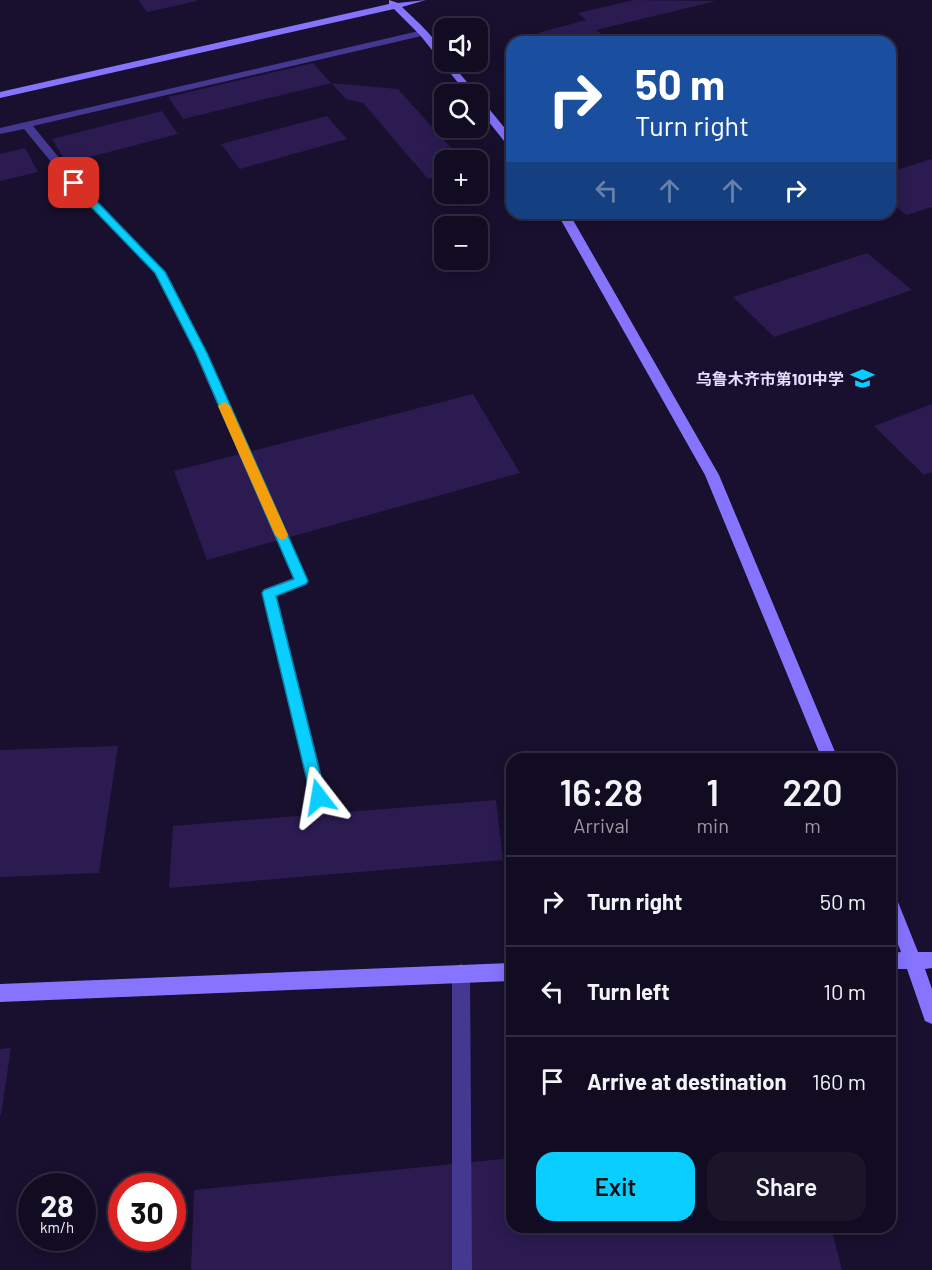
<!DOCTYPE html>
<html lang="en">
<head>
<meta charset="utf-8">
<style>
  :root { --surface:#120c22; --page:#1b152a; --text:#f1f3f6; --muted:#9c9ba5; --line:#312c40; --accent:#09ceff }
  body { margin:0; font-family:Barlow,"Noto Sans SC",sans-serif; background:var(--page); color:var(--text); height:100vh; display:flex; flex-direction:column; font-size:22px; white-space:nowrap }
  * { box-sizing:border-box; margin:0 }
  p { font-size:20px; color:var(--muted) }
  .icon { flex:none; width:33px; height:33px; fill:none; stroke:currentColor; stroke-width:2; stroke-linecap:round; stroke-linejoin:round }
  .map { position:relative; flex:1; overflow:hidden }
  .panel { position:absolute; left:506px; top:753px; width:390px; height:480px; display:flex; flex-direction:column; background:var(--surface); border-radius:18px; box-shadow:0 3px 15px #0003,0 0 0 2px var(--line) }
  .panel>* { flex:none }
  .top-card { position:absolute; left:506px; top:36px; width:390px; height:183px; border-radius:18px; box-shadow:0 3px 15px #0003,0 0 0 2px var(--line); background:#1a4fa0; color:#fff; overflow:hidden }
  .tools { position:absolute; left:434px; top:18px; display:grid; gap:12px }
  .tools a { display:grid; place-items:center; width:54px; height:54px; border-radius:12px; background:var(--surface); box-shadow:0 3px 15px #0003,0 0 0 2px var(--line); font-size:30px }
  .speed { position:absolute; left:18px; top:1173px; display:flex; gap:12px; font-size:30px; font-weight:700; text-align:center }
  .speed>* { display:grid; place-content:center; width:78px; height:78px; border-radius:50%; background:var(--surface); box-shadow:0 3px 15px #0003,0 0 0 2px var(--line); line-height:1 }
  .speed small { font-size:15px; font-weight:400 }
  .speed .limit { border:9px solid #d22; background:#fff; color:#111 }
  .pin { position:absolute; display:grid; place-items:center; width:51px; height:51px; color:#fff; margin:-26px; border-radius:12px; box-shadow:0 3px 9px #0006 }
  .me { position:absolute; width:66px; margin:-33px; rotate:346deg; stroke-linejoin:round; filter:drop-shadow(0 0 4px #0008) }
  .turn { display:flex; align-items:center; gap:21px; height:126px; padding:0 30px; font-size:27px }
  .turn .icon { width:78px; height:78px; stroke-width:2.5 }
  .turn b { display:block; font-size:42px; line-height:51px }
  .lanes { display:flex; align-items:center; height:57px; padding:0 30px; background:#0003; justify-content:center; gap:30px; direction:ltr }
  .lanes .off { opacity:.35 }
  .eta { display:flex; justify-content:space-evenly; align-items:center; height:102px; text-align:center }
  .eta b { font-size:36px; font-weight:600; line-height:42px }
  .primary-button { display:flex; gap:12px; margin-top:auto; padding:12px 30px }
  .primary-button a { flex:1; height:69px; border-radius:18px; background:var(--accent); color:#111; font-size:24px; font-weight:600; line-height:69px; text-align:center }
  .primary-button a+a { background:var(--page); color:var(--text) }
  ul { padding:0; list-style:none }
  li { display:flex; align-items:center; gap:18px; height:90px; padding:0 30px; border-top:2px solid var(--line) }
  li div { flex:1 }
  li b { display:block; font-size:22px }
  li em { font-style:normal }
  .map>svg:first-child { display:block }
</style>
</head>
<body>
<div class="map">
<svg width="932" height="1270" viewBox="0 0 932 1270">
  <rect width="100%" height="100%" fill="#18102e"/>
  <!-- building -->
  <path fill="#2b1b51" d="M 138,0 L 197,0 L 197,1 L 147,12 Z
    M 634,0 L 716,1 L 596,30 L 605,37 L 584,42 L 532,42 L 538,33 L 586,20 L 578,13 Z
    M 313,63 L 331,83 L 398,89 L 462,160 L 444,160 L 444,174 L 428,179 L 363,103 L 346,99 L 331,83 L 183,119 L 168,97 Z
    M 162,111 L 178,134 L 67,163 L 52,139 Z
    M 327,116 L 347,139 L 240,169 L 221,144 Z
    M 25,148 L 38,172 L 0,181 L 0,154 Z
    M 932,159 L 932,207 L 906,215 L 890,201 L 890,172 Z
    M 867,253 L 912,290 L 774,337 L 733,297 Z
    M 473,394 L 520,473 L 207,560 L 174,471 Z
    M 932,404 L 932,472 L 924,475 L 874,426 Z
    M 118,746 L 99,873 L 0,877 L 0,750 Z
    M 496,800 L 503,860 L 169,888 L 173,826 Z
    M 11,1048 L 1,1115 L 0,1115 L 0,1049 Z
    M 512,1158 L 512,1227 L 831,1227 L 842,1270 L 191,1270 L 194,1190 Z"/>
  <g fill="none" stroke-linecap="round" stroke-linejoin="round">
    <!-- street -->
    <path fill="#443891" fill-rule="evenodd" d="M 423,30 L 426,31 L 426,35 L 33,126 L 78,181 L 166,272 L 207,353 L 308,581 L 306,585 L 277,596 L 327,797 L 325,802 L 319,804 L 313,802 L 311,797 L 262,593 L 264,589 L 293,578 L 195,353 L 155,273 L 70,185 L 24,129 L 0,134 L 0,128 Z
      M 461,964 L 467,967 L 470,973 L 472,1270 L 452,1270 L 452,973 L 455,967 Z"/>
    <!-- secondary -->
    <path fill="#8674ff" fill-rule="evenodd" d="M 389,0 L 398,3 L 426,0 L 402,7 C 415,20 444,43 444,62 L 450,62 L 477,94 L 467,94 L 420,35 L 394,9 L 0,98 L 0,92 L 389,4 Z
      M 477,98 L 481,99 L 512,137 L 512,147 L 508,146 L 477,107 Z
      M 557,213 L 569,213 L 719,475 L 838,759 L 822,759 L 705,475 Z
      M 890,895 L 896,897 L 918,952 L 932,952 L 932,968 L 925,969 L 932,989 L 932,1024 L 925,1021 L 907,969 L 890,969 L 890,953 L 901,952 L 890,924 Z
      M 512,963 L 512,981 L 0,1002 L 0,984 Z"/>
  </g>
  <!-- route -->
  <path fill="#09ceff" stroke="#0686a6" stroke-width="1.5" d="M 74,180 L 77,181 L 165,272 L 207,353 L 308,581 L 306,584 L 276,596 L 326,797 L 324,801 L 319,803 L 314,801 L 311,797 L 262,593 L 264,590 L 294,579 L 196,353 L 155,273 L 70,185 L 69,183 Z"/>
  <!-- slow -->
  <path fill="#f59e0b" d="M 224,402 L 230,406 L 288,535 L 286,538 L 281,540 L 275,535 L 218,406 Z"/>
  <!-- icons -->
  <defs>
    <symbol id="school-bare" viewBox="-9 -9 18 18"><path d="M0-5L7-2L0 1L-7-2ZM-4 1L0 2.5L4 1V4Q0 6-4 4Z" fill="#09ceff" stroke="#18102e" stroke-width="2.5" paint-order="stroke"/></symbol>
  </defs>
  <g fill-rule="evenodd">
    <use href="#school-bare" x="846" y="362" width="33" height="33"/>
  </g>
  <g text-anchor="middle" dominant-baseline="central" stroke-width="5" stroke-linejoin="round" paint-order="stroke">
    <!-- poi labels -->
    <g font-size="16" font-weight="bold" fill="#e5ddff" stroke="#18102e" text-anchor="end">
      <text x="844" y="378">乌鲁木齐市第101中学</text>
    </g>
  </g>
</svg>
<div class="tools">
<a><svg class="icon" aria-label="sound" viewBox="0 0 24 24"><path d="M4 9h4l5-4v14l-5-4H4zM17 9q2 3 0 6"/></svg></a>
<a><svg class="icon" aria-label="search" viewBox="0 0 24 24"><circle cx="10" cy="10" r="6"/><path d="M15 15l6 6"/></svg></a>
<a>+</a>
<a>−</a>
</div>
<div class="speed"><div>28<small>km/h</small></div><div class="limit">30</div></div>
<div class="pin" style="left:74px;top:183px;background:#d93025"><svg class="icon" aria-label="arrive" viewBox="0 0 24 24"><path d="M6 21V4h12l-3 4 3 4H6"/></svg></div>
<svg class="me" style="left:319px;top:797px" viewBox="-20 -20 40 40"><path d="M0-17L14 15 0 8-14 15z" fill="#09ceff" stroke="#fff" stroke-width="4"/></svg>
<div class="top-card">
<div class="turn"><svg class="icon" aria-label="right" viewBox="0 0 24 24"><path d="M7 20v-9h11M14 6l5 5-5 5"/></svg><div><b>50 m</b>Turn right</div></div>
<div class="lanes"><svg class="icon off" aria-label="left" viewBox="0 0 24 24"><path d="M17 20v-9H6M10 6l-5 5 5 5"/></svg><svg class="icon off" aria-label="ahead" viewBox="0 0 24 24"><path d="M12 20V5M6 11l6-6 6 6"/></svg><svg class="icon off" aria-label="ahead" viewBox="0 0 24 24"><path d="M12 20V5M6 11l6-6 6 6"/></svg><svg class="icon" aria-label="right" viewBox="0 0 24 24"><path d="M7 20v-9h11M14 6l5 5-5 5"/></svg></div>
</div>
<section class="panel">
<div class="eta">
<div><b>16:28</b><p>Arrival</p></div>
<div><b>1</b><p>min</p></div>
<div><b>220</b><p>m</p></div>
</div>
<ul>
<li><svg class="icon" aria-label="right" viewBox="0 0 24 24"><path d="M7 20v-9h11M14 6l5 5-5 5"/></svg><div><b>Turn right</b></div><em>50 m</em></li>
<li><svg class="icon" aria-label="left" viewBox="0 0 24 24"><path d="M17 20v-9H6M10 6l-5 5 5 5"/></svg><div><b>Turn left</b></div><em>10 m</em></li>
<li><svg class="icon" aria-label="arrive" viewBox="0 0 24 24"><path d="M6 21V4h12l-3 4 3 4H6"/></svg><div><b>Arrive at destination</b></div><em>160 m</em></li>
</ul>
<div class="primary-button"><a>Exit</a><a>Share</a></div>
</section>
</div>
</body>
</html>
